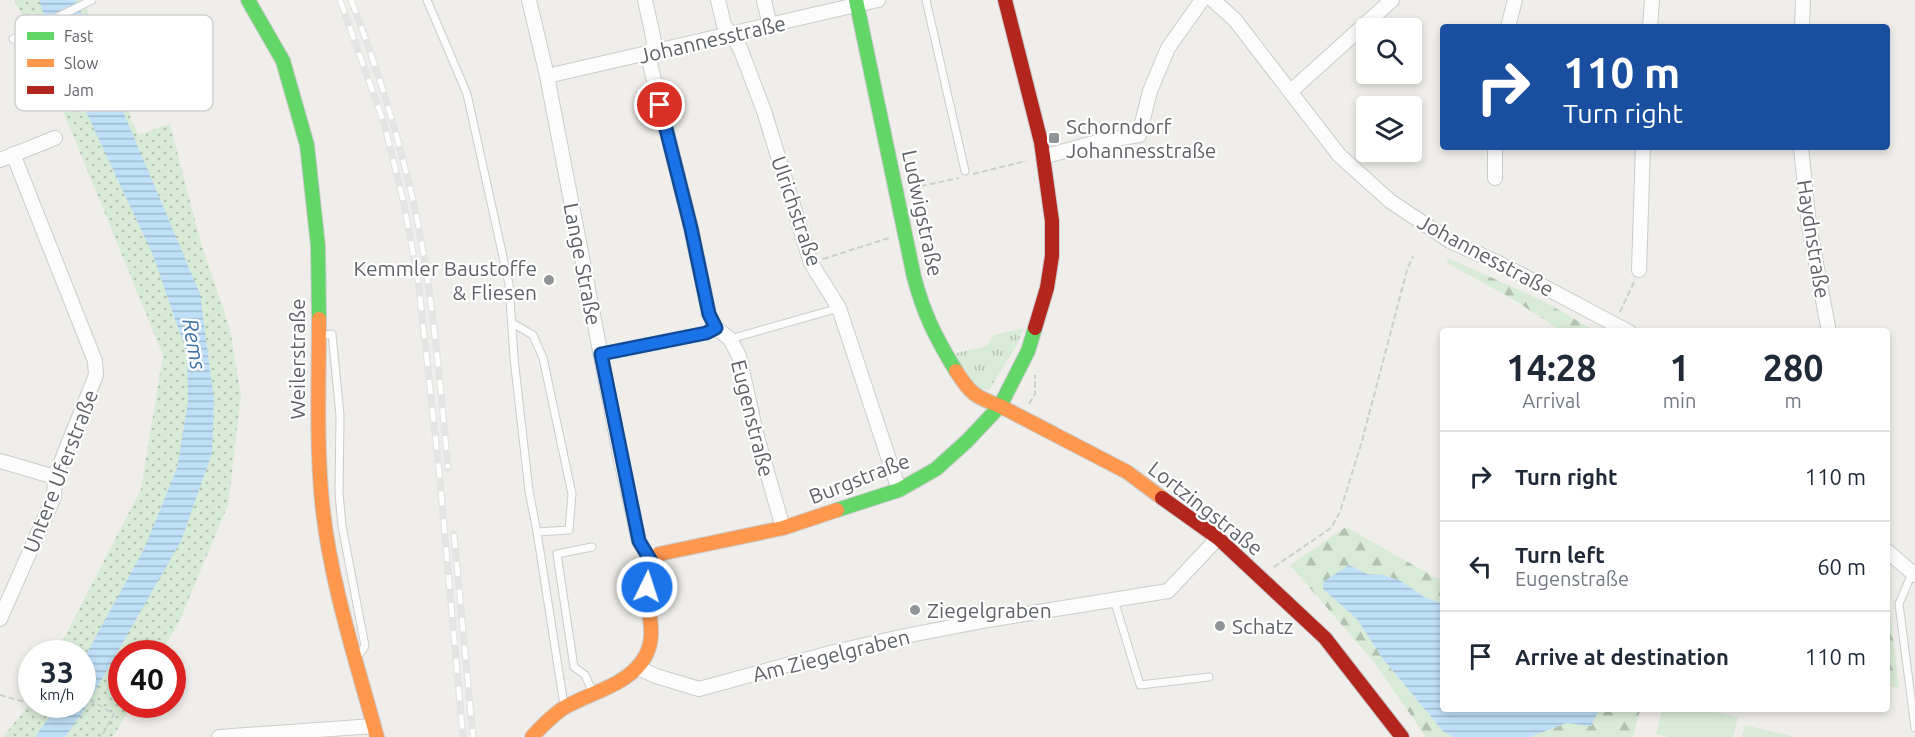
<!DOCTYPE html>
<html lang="en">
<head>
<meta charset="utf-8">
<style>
  :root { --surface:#fff; --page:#f2f2f3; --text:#1f2937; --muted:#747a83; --line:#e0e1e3 }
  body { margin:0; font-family:Ubuntu,sans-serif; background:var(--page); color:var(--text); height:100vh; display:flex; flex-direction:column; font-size:22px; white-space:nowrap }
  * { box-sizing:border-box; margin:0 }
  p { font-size:20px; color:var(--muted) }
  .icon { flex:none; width:33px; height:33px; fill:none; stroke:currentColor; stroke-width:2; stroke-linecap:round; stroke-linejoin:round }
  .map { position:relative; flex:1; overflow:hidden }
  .details { position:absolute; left:1440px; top:328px; width:450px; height:384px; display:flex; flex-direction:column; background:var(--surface); border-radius:6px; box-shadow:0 3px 9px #0003 }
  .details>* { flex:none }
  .banner { position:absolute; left:1440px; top:24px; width:450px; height:126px; border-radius:6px; box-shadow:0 3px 9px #0003; background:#1a4fa0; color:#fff; overflow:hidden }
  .fabs { position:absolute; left:1356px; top:18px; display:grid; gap:12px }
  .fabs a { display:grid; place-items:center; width:66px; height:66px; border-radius:6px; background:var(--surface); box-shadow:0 3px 9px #0003; font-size:30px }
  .speed { position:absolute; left:18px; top:640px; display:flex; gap:12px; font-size:30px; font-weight:700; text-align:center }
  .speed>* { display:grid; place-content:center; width:78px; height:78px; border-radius:50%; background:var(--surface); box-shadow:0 3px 9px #0003; line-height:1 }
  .speed small { font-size:15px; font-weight:400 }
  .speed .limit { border:9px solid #d22; background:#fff; color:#111 }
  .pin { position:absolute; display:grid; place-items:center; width:51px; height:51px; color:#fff; margin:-26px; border:3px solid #fff; border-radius:50%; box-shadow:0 2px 6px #0007 }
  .me { position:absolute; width:66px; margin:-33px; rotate:4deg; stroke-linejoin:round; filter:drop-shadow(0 0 4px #0008) }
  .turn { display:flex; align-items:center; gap:21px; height:126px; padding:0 24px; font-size:27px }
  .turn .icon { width:78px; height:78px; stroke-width:2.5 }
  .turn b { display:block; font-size:42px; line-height:51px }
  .eta { display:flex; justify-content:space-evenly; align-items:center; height:102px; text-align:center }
  .eta b { font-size:36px; font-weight:600; line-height:42px }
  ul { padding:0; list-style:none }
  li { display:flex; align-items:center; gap:18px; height:90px; padding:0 24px; border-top:2px solid var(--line) }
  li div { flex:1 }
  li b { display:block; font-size:22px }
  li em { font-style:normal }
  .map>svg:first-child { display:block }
</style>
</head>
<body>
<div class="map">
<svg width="1915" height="737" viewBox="0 0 1915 737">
  <defs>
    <pattern id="grass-dots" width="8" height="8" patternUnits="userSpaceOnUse" patternTransform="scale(1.5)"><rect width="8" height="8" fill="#d8ebd6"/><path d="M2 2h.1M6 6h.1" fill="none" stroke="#b2c2b1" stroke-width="1.8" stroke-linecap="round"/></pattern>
    <pattern id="forest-firs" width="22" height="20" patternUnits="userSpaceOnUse" patternTransform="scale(1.5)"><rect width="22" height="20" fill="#d8ebd6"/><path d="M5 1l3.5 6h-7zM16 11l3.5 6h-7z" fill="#b2c2b1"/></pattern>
    <pattern id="park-tufts" width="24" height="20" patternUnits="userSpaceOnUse" patternTransform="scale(1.5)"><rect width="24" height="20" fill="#d8ebd6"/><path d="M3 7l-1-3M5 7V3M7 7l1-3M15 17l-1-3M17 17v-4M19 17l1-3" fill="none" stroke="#b2c2b1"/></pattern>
    <pattern id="water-rules" width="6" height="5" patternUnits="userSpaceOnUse" patternTransform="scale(1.5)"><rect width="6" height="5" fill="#bfe0f9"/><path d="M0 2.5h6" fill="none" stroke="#9eb9cd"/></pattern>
  </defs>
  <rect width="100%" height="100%" fill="#efeeea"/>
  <!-- grass -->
  <path fill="url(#grass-dots)" d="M 14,0 L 83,0 L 138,135 L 170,124 L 200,240 L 230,329 L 241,396 L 228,505 L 179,622 L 160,654 L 122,654 L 122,705 L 131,705 L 113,737 L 3,737 L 31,702 L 32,705 L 82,705 L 82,654 L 56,654 L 141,489 L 163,355 L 27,23 Z"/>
  <!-- forest -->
  <path fill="url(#forest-firs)" d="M 1446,257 L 1545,302 L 1595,331 L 1562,331 L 1511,298 L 1449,264 Z
    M 1346,527 L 1436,578 L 1443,579 L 1443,604 L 1424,597 L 1401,581 L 1383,575 L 1367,574 L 1349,565 L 1323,589 L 1357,619 L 1383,659 L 1444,732 L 1453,737 L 1426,737 L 1374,662 L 1290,565 Z
    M 1887,589 L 1899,688 L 1887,686 Z
    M 1599,710 L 1640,710 L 1633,737 L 1530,737 L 1566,723 L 1591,726 Z"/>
  <!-- park -->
  <path fill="url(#park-tufts)" d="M 1024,328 L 1014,350 L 989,390 C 968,389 962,369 952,354 L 987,346 L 994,335 Z"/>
  <!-- garden -->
  <path fill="#d8ebd6" d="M 1662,710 L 1706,710 L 1738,717 L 1733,737 L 1668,737 L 1656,734 Z
    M 1745,725 L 1795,737 L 1742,737 Z"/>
  <!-- water -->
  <path fill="url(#water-rules)" d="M 39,0 L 75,0 L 82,14 L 200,294 L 214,399 L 212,453 L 181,541 L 83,712 L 65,737 L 35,737 L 58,705 L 82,705 L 83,660 L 144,549 L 177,468 L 188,402 L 187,354 L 153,255 L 51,37 Z
    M 1349,565 L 1367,574 L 1383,575 L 1401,581 L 1424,597 L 1443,604 L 1443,710 L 1599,710 L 1591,726 L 1566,723 L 1530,737 L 1453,737 L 1444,732 L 1383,659 L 1357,619 L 1323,589 L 1323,582 Z"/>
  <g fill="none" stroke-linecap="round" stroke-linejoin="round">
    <defs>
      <path id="lane" d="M 427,0 L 467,94 L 509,284 L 514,358 L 529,491 L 537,532 L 569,530 L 572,494 L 543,358 L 533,335 L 512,323
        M 926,0 L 965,171
        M 13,39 L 92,0
        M 321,336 L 332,334 L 340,415 L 339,493 L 342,526 L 365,646 L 359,655
        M 730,339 L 839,308
        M 601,354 L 707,333 L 716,328
        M 537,532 L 564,705
        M 592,547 L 557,554 L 574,667 L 585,675 L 593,693
        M 1912,573 L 1899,604 L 1915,728
        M 1114,600 L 1140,685 L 1209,677"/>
      <path id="street" d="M 529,0 L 547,76 L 621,460 L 639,541 L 651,561
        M 645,0 L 654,41 L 650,64 L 691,228 L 709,314 L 716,328 L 730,339 L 739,356 L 756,433 L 783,528
        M 718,0 L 724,25 L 740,48 L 764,111 L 811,263 L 839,308 L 899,490
        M 764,0 L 770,26
        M 1213,0 L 1235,20 L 1339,155 L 1390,201 L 1450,241 L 1503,265 L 1629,332
        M 1508,27 L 1515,0
        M 1650,27 L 1652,0
        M 1802,27 L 1803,0
        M 547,76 L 878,0
        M 1291,91 L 1392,0
        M 1495,147 L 1495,178
        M 1801,147 L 1809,226 L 1829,332
        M 1043,157 L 1097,142 L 1139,135 L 1150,91 L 1168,48 L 1202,0
        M 0,160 L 55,138
        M 1639,270 L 1643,147
        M 0,461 L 55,477
        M 1887,551 L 1915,575
        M 0,619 L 54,497 L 55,477 L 96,375 L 95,361 L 13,154
        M 638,668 L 656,676 L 699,689 L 834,652 L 905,636 L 988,620 L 1168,591 L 1218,538
        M 219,737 L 374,726"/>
      <path id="fast" d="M 248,0 L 283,61 L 307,145 L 318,246 L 319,319
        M 856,0 L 914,277 C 924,315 936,338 956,371
        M 837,510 L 899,490 L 936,469 L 967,441 L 1000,406 L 1028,351 L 1035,328"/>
      <path id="slow" d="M 319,319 C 319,380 316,440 322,502 C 330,582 356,660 377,737
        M 956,371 C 970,393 975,397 1000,406 L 1127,472 L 1162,498
        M 532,737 C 541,727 551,717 562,709 C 589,692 630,686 646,655 C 663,621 630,589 659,554 L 783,528 L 837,510"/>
      <path id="jam" d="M 1005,0 L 1041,142 L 1052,221 L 1052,256 L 1047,288 L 1035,328
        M 1162,498 L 1218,538 L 1325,638 L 1402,737"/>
    </defs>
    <!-- lane casing -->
    <use href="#lane" stroke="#cbcccc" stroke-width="9"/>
    <!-- street casing -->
    <use href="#street" stroke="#cbcccc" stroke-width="16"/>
    <!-- fast casing -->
    <use href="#fast" stroke="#cacacb" stroke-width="16"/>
    <!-- slow casing -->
    <use href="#slow" stroke="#cacacb" stroke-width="16"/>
    <!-- jam casing -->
    <use href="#jam" stroke="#cacacb" stroke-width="16"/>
    <!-- path -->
    <path stroke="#cacfcc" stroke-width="2" stroke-dasharray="6 3" stroke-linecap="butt" d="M 973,174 L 1026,161
      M 912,188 L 959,178
      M 823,259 L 889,238
      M 1620,312 L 1634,282
      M 1029,404 L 1035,394 L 1035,375
      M 1274,567 L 1331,528 L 1340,512 L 1362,441 L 1407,270 L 1413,256
      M 0,695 L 25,702 L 32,692
      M 82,695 L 114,714 L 101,737"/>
    <!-- lane -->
    <use href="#lane" stroke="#fdfcfc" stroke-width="7"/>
    <!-- street -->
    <use href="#street" stroke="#fdfcfc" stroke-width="14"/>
    <!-- fast -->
    <use href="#fast" stroke="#63d668" stroke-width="14"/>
    <!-- slow -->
    <use href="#slow" stroke="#ff974d" stroke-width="14"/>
    <!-- jam -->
    <use href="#jam" stroke="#b3261e" stroke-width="14"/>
    <defs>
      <path id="rail" d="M 340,0 L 384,123 L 403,200 L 418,279 L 439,470 L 463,737
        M 351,0 C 378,69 400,141 416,214 C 433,297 440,383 448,468
        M 454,534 L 473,737"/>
    </defs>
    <!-- rail casing -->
    <use href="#rail" stroke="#e4e4e4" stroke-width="7"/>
    <!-- rail -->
    <use href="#rail" stroke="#fff" stroke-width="4.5" stroke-dasharray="14" stroke-linecap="butt"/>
  </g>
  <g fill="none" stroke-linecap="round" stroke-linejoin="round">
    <defs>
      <path id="route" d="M 647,587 L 646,572 L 651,561 L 639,541 L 601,354 L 706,333 L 716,328 L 709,314 L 691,228 L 660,105"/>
    </defs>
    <!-- route casing -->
    <use href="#route" stroke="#114b97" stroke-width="15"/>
    <!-- route -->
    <use href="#route" stroke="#1a73e8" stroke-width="10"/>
  </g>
  <!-- markers -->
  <g fill="#919496" stroke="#fff" stroke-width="2">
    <rect x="1048" y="132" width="12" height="12" rx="3"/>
    <circle cx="549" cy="280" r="6"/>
    <circle cx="915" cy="610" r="6"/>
    <circle cx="1220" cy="626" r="6"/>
  </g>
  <g text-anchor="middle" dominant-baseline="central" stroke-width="4.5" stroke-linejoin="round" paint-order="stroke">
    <!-- street labels -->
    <g font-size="21" fill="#5f6368" stroke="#fff">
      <text transform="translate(712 39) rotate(-13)">Johannesstraße</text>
      <text transform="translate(797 211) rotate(71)">Ulrichstraße</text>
      <text transform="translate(923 213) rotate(78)">Ludwigstraße</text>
      <text transform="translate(1814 239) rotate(81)">Haydnstraße</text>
      <text transform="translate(1486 255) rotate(28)">Johannesstraße</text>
      <text transform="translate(583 264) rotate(79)">Lange Straße</text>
      <text transform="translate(297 359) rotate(-90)">Weilerstraße</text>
      <text transform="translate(753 418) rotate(76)">Eugenstraße</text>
      <text transform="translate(60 471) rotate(-69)">Untere Uferstraße</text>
      <text transform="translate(859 478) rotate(-21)">Burgstraße</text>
      <text transform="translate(1206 508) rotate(38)">Lortzingstraße</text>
      <text transform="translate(831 655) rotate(-14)">Am Ziegelgraben</text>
    </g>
    <!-- poi labels -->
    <g font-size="21" fill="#5f6368" stroke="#fff" text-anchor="start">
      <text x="1066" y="126">Schorndorf<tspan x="1066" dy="24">Johannesstraße</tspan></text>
      <text x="537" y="268" text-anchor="end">Kemmler Baustoffe<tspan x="537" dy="24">&amp; Fliesen</tspan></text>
      <text x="927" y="610">Ziegelgraben</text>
      <text x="1232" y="626">Schatz</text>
    </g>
    <!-- water labels -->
    <g font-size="22" font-style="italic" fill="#4174aa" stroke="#fff">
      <text transform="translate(195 344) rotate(80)">Rems</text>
    </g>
  </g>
  <!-- legend -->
  <rect x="15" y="15" width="198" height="96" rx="9" fill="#fff" stroke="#cfd0d2" stroke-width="1.5"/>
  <rect x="27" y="32" width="27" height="8" fill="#63d668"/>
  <rect x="27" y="59" width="27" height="8" fill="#ff974d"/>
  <rect x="27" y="86" width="27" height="8" fill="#b3261e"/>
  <g font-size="16" fill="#5f6368">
    <text x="64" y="42">Fast</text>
    <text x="64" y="69">Slow</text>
    <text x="64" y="96">Jam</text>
  </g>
</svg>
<div class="fabs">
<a><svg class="icon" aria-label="search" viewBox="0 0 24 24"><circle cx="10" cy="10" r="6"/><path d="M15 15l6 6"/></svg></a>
<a><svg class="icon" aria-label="layers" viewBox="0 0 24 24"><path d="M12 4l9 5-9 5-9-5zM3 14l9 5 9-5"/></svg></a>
</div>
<div class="speed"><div>33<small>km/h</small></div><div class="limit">40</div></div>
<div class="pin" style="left:660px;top:105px;background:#d93025"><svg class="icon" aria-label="arrive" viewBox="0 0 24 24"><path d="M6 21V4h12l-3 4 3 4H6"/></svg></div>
<svg class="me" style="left:647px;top:587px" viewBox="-20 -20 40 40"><circle r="17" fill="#1a73e8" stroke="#fff" stroke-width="3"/><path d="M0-11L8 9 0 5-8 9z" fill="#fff"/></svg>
<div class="banner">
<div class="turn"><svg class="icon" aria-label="right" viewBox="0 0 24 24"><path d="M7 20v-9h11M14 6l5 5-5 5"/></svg><div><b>110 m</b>Turn right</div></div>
</div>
<section class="details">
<div class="eta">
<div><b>14:28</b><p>Arrival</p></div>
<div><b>1</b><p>min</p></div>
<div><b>280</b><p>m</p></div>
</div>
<ul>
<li><svg class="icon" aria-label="right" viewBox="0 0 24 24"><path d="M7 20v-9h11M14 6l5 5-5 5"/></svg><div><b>Turn right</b></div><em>110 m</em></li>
<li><svg class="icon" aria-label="left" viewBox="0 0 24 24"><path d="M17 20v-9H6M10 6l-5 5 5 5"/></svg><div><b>Turn left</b><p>Eugenstraße</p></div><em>60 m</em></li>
<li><svg class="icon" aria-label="arrive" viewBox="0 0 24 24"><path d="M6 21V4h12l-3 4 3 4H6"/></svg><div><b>Arrive at destination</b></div><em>110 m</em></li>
</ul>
</section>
</div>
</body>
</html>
